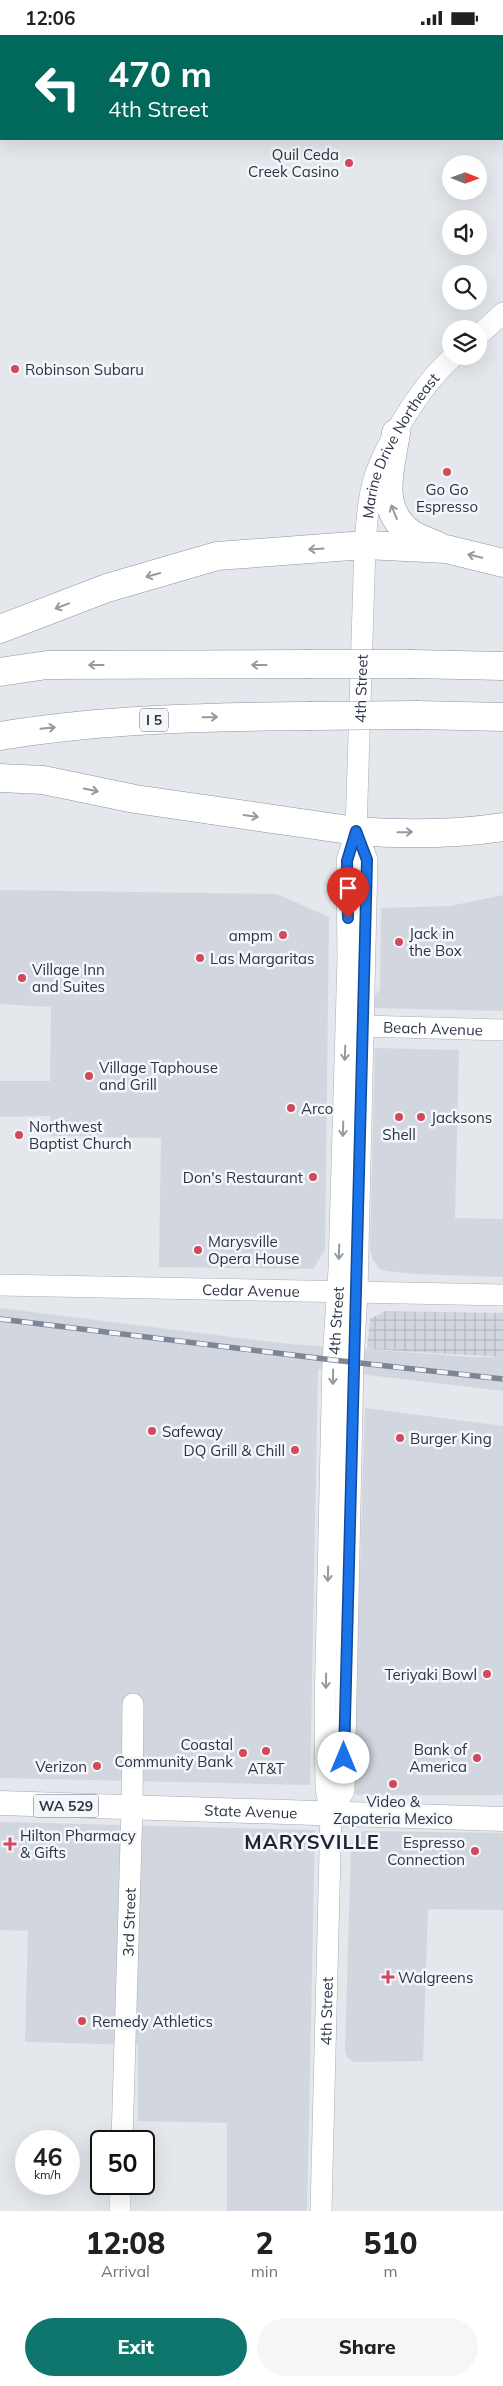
<!DOCTYPE html>
<html lang="en">
<head>
<meta charset="utf-8">
<style>
  :root { --surface:#fff; --page:#f6f6f6; --text:#202124; --muted:#757577; --accent:#0f766e }
  body { margin:0; font-family:Mulish,sans-serif; background:var(--page); color:var(--text); height:100vh; display:flex; flex-direction:column; font-size:19px; white-space:nowrap }
  * { box-sizing:border-box; margin:0 }
  p { font-size:16px; color:var(--muted) }
  .icon { flex:none; width:28px; height:28px; fill:none; stroke:currentColor; stroke-width:2; stroke-linecap:round; stroke-linejoin:round }
  .map { position:relative; height:2176px; overflow:hidden }
  .panel { display:flex; flex-direction:column; background:var(--surface); flex:1 }
  .panel>* { flex:none }
  .banner { position:absolute; left:0px; top:0px; width:504px; height:105px; box-shadow:0 5px 20px #0002; background:#00695c; color:#fff; overflow:hidden }
  .needle { width:32px; rotate:91deg }
  .buttons { position:absolute; left:442px; top:120px; display:grid; gap:10px }
  .buttons a { display:grid; place-items:center; width:45px; height:45px; border-radius:50%; background:var(--surface); box-shadow:0 5px 20px #0002; font-size:25px }
  .speed { position:absolute; left:15px; top:2095px; display:flex; gap:10px; font-size:25px; font-weight:700; text-align:center }
  .speed>* { display:grid; place-content:center; width:65px; height:65px; border-radius:50%; background:var(--surface); box-shadow:0 5px 20px #0002; line-height:1 }
  .speed small { font-size:12px; font-weight:400 }
  .speed .limit { border:2px solid #111; border-radius:8px; background:#fff; color:#111 }
  .pin { position:absolute; display:grid; place-items:center; width:42px; height:42px; color:#fff; margin:-51px -21px; border-radius:50% 50% 50% 0; rotate:-45deg; box-shadow:0 0 5px #0007 }
  .pin .icon { rotate:45deg }
  .me { position:absolute; width:55px; margin:-28px; rotate:0deg; stroke-linejoin:round; filter:drop-shadow(0 0 4px #0008) }
  .turn { display:flex; align-items:center; gap:18px; height:105px; padding:0 25px; font-size:22px }
  .turn .icon { width:65px; height:65px; stroke-width:2.5 }
  .turn b { display:block; font-size:35px; line-height:42px }
  .eta { display:flex; justify-content:space-evenly; align-items:center; height:85px; text-align:center }
  .eta b { font-size:30px; font-weight:800; line-height:35px }
  .primary-button { display:flex; gap:10px; margin-top:auto; padding:10px 25px }
  .primary-button a { flex:1; height:58px; border-radius:30px; background:var(--accent); color:#fff; font-size:20px; font-weight:800; line-height:58px; text-align:center }
  .primary-button a+a { background:var(--page); color:var(--text) }
  .status { display:flex; justify-content:space-between; align-items:center; height:35px; padding:0 25px; background:var(--surface); direction:ltr }
  .status svg { height:14px; fill:currentColor }
  .map>svg:first-child { display:block }
</style>
</head>
<body>
<div class="status"><b>12:06</b><svg viewBox="0 0 49 12"><path d="M0 12V9h3v3zM5 12V6h3v6zM10 12V3h3v9zM15 12V0h3v12zM26 1h20v11H26zM47 4h2v5h-2z"/></svg></div>
<div class="map">
<svg width="503" height="2176" viewBox="0 0 503 2176">
  <defs>
    <pattern id="industrial-grid" width="8" height="8" patternUnits="userSpaceOnUse" patternTransform="scale(1.25)"><rect width="8" height="8" fill="#d2d6de"/><path d="M0 4h8M4 0v8" fill="none" stroke="#b4b8c0"/></pattern>
  </defs>
  <rect width="100%" height="100%" fill="#e4e7ec"/>
  <!-- built -->
  <path fill="#d2d6de" d="M 0,855 L 277,859 L 329,882 L 325,1215 L 313,1234 L 159,1232 L 161,1103 L 50,1101 L 50,1081 L 0,1082 L 0,1046 L 50,1046 L 51,972 L 0,969 Z
    M 503,860 L 503,976 L 375,973 L 375,960 L 380,955 L 381,873 L 450,871 Z
    M 375,1013 L 459,1015 L 455,1183 L 503,1184 L 503,1242 L 416,1239 L 387,1236 L 380,1234 L 373,1225 L 370,1214 Z
    M 0,1273 L 289,1309 L 473,1322 L 503,1322 L 503,1356 L 318,1334 L 310,1750 L 0,1743 Z
    M 365,1373 L 503,1391 L 503,1760 L 357,1760 L 353,1756 Z
    M 0,1787 L 315,1795 L 307,2176 L 227,2176 L 227,2088 L 138,2086 L 138,2010 L 25,2007 L 28,1896 L 0,1895 Z
    M 364,1796 L 503,1798 L 503,1875 L 428,1874 L 423,2026 L 354,2027 L 348,2023 L 345,2015 L 351,1811 L 355,1802 Z"/>
  <!-- industrial -->
  <path fill="url(#industrial-grid)" d="M 385,1276 L 503,1278 L 503,1322 L 367,1314 L 370,1284 Z"/>
  <g fill="none" stroke-linecap="round" stroke-linejoin="round">
    <defs>
      <g id="secondary">
        <path d="M 479,300 L 503,278"/>
        <path id="s1" d="M 363,991 L 503,995"/>
        <path id="s2" d="M 0,1250 L 503,1260"/>
        <path d="M 331,1777 L 344,1756 L 353,1327 L 357,1258 L 367,825 L 356,796"/>
        <path id="s3" d="M 122,2106 L 132,1773 L 133,1669"/>
        <path d="M 120,2176 L 120,2149"/>
        <path id="s4" d="M 321,2176 L 331,1777 L 326,1754 L 325,1673 L 333,1325 L 339,1234 L 348,924 L 347,826 L 356,796 L 365,510 C 367,486 368,461 376,438 C 390,401 424,347 454,321"/>
      </g>
      <g id="primary">
        <path id="s5" d="M 0,1768 L 503,1784"/>
      </g>
      <path id="highway" d="M 396,398 C 391,432 376,473 410,498 C 418,503 429,507 438,511
        M 0,594 L 107,553 L 217,521 L 365,510 L 446,514 L 503,528
        M 412,629 L 503,631
        M 0,637 L 47,630 L 308,629
        M 418,680 L 503,682
        M 0,701 C 102,684 206,682 309,681
        M 0,743 L 43,745 L 135,764 L 356,796 C 405,800 455,799 503,792"/>
    </defs>
    <!-- secondary casing -->
    <use href="#secondary" stroke="#a9aeb7" stroke-width="22"/>
    <!-- primary casing -->
    <use href="#primary" stroke="#a3abb8" stroke-width="25"/>
    <!-- highway casing -->
    <use href="#highway" stroke="#8b94a3" stroke-width="29"/>
    <!-- secondary -->
    <use href="#secondary" stroke="#fff" stroke-width="21"/>
    <!-- primary -->
    <use href="#primary" stroke="#fff" stroke-width="24"/>
    <!-- highway -->
    <use href="#highway" stroke="#fff" stroke-width="28"/>
    <defs>
      <path id="rail" d="M 0,1284 L 333,1325 L 503,1344"/>
    </defs>
    <!-- rail casing -->
    <use href="#rail" stroke="#7d8696" stroke-width="5.5"/>
    <!-- rail -->
    <use href="#rail" stroke="#f4f6f9" stroke-width="4" stroke-dasharray="11" stroke-linecap="butt"/>
    <defs>
      <path id="highway-bridge" d="M 308,629 L 412,629
        M 309,681 L 418,680"/>
    </defs>
    <!-- highway-bridge casing -->
    <use href="#highway-bridge" stroke="#8b94a3" stroke-width="29" stroke-linecap="butt"/>
    <!-- highway-bridge -->
    <use href="#highway-bridge" stroke="#fff" stroke-width="28"/>
  </g>
  <!-- one-way arrows -->
  <defs><path id="oneway-shaft" d="M-6 0H5M1.5-3L5.5 0L1.5 3" fill="none" stroke-width="1.6" stroke-linecap="round" stroke-linejoin="round" transform="scale(1.25)"/></defs>
  <g stroke="#959aa2">
    <use href="#oneway-shaft" transform="translate(394 477) rotate(-112)"/>
    <use href="#oneway-shaft" transform="translate(316 514) rotate(176)"/>
    <use href="#oneway-shaft" transform="translate(475 521) rotate(-167)"/>
    <use href="#oneway-shaft" transform="translate(153 540) rotate(164)"/>
    <use href="#oneway-shaft" transform="translate(62 571) rotate(159)"/>
    <use href="#oneway-shaft" transform="translate(96 630) rotate(180)"/>
    <use href="#oneway-shaft" transform="translate(259 630) rotate(180)"/>
    <use href="#oneway-shaft" transform="translate(210 682) rotate(-1)"/>
    <use href="#oneway-shaft" transform="translate(48 693) rotate(-6)"/>
    <use href="#oneway-shaft" transform="translate(91 755) rotate(12)"/>
    <use href="#oneway-shaft" transform="translate(251 781) rotate(8)"/>
    <use href="#oneway-shaft" transform="translate(405 797) rotate(-1)"/>
    <use href="#oneway-shaft" transform="translate(345 1018) rotate(92)"/>
    <use href="#oneway-shaft" transform="translate(343 1094) rotate(92)"/>
    <use href="#oneway-shaft" transform="translate(339 1217) rotate(92)"/>
    <use href="#oneway-shaft" transform="translate(333 1342) rotate(91)"/>
    <use href="#oneway-shaft" transform="translate(328 1539) rotate(91)"/>
    <use href="#oneway-shaft" transform="translate(326 1646) rotate(91)"/>
  </g>
  <g fill="none" stroke-linecap="round" stroke-linejoin="round">
    <defs>
      <path id="route" d="M 344,1723 L 367,825 L 356,796 L 347,826 L 348,883"/>
    </defs>
    <!-- route casing -->
    <use href="#route" stroke="#114b97" stroke-width="12"/>
    <!-- route -->
    <use href="#route" stroke="#1a73e8" stroke-width="9"/>
  </g>
  <!-- markers -->
  <g fill="#d1495b" stroke="#f4f6f9" stroke-width="2">
    <circle cx="349" cy="128" r="5"/>
    <circle cx="15" cy="334" r="5"/>
    <circle cx="447" cy="437" r="5"/>
    <circle cx="283" cy="900" r="5"/>
    <circle cx="399" cy="907" r="5"/>
    <circle cx="200" cy="923" r="5"/>
    <circle cx="22" cy="943" r="5"/>
    <circle cx="89" cy="1041" r="5"/>
    <circle cx="291" cy="1073" r="5"/>
    <circle cx="399" cy="1082" r="5"/>
    <circle cx="421" cy="1082" r="5"/>
    <circle cx="19" cy="1100" r="5"/>
    <circle cx="313" cy="1142" r="5"/>
    <circle cx="198" cy="1215" r="5"/>
    <circle cx="152" cy="1396" r="5"/>
    <circle cx="400" cy="1403" r="5"/>
    <circle cx="295" cy="1415" r="5"/>
    <circle cx="487" cy="1639" r="5"/>
    <circle cx="266" cy="1716" r="5"/>
    <circle cx="243" cy="1718" r="5"/>
    <circle cx="477" cy="1723" r="5"/>
    <circle cx="97" cy="1731" r="5"/>
    <circle cx="393" cy="1749" r="5"/>
    <path d="M7.5 1801.5h5v5h5v5h-5v5h-5v-5h-5v-5h5z"/>
    <circle cx="475" cy="1816" r="5"/>
    <path d="M385.5 1934.5h5v5h5v5h-5v5h-5v-5h-5v-5h5z"/>
    <circle cx="82" cy="1986" r="5"/>
  </g>
  <g text-anchor="middle" dominant-baseline="central" stroke-width="5" stroke-linejoin="round" paint-order="stroke">
    <!-- shield labels -->
    <g fill="#f4f6f9" stroke="#676e7b" stroke-width="1">
      <rect x="140" y="673.5" width="28" height="23" rx="4"/>
      <rect x="33.5" y="1759.5" width="65" height="23" rx="4"/>
    </g>
    <g font-size="14" font-weight="bold" fill="#2b3445">
      <text x="154" y="685">I 5</text>
      <text x="66" y="1771">WA 529</text>
    </g>
    <!-- poi labels -->
    <g font-size="15" fill="#2b3445" stroke="#f4f6f9" text-anchor="start">
      <text x="339" y="119" text-anchor="end">Quil Ceda<tspan x="339" dy="17">Creek Casino</tspan></text>
      <text x="25" y="334">Robinson Subaru</text>
      <text x="447" y="454" text-anchor="middle">Go Go<tspan x="447" dy="17">Espresso</tspan></text>
      <text x="409" y="898">Jack in<tspan x="409" dy="17">the Box</tspan></text>
      <text x="273" y="900" text-anchor="end">ampm</text>
      <text x="210" y="923">Las Margaritas</text>
      <text x="32" y="934">Village Inn<tspan x="32" dy="17">and Suites</tspan></text>
      <text x="99" y="1032">Village Taphouse<tspan x="99" dy="17">and Grill</tspan></text>
      <text x="301" y="1073">Arco</text>
      <text x="431" y="1082">Jacksons</text>
      <text x="29" y="1091">Northwest<tspan x="29" dy="17">Baptist Church</tspan></text>
      <text x="399" y="1099" text-anchor="middle">Shell</text>
      <text x="303" y="1142" text-anchor="end">Don's Restaurant</text>
      <text x="208" y="1206">Marysville<tspan x="208" dy="17">Opera House</tspan></text>
      <text x="162" y="1396">Safeway</text>
      <text x="410" y="1403">Burger King</text>
      <text x="285" y="1415" text-anchor="end">DQ Grill &amp; Chill</text>
      <text x="477" y="1639" text-anchor="end">Teriyaki Bowl</text>
      <text x="233" y="1709" text-anchor="end">Coastal<tspan x="233" dy="17">Community Bank</tspan></text>
      <text x="467" y="1714" text-anchor="end">Bank of<tspan x="467" dy="17">America</tspan></text>
      <text x="87" y="1731" text-anchor="end">Verizon</text>
      <text x="266" y="1733" text-anchor="middle">AT&amp;T</text>
      <text x="393" y="1766" text-anchor="middle">Video &amp;<tspan x="393" dy="17">Zapateria Mexico</tspan></text>
      <text x="20" y="1800">Hilton Pharmacy<tspan x="20" dy="17">&amp; Gifts</tspan></text>
      <text x="465" y="1807" text-anchor="end">Espresso<tspan x="465" dy="17">Connection</tspan></text>
      <text x="398" y="1942">Walgreens</text>
      <text x="92" y="1986">Remedy Athletics</text>
    </g>
    <!-- street labels -->
    <g font-size="15" fill="#2b3445" stroke="#f4f6f9">
      <text stroke="none"><textPath href="#s4" startOffset="1776">Marine Drive Northeast</textPath></text>
      <text stroke="none"><textPath href="#s4" startOffset="1525">4th Street</textPath></text>
      <text stroke="none"><textPath href="#s1" startOffset="70">Beach Avenue</textPath></text>
      <text stroke="none"><textPath href="#s2" startOffset="251">Cedar Avenue</textPath></text>
      <text stroke="none"><textPath href="#s4" startOffset="891">4th Street</textPath></text>
      <text stroke="none"><textPath href="#s5" startOffset="251">State Avenue</textPath></text>
      <text stroke="none"><textPath href="#s3" startOffset="219">3rd Street</textPath></text>
      <text stroke="none"><textPath href="#s4" startOffset="200">4th Street</textPath></text>
    </g>
    <!-- district labels -->
    <g font-size="20" font-weight="bold" letter-spacing="1" fill="#1d2536" stroke="#f4f6f9">
      <text x="312" y="1806">MARYSVILLE</text>
    </g>
  </g>
</svg>
<div class="buttons">
<a><svg class="needle" viewBox="-14 -14 28 28"><path d="M0-13l5 13h-10z" fill="#e53935"/><path d="M0 13l5-13h-10z" fill="#757577"/></svg></a>
<a><svg class="icon" aria-label="sound" viewBox="0 0 24 24"><path d="M4 9h4l5-4v14l-5-4H4zM17 9q2 3 0 6"/></svg></a>
<a><svg class="icon" aria-label="search" viewBox="0 0 24 24"><circle cx="10" cy="10" r="6"/><path d="M15 15l6 6"/></svg></a>
<a><svg class="icon" aria-label="layers" viewBox="0 0 24 24"><path d="M12 4l9 5-9 5-9-5zM3 14l9 5 9-5"/></svg></a>
</div>
<div class="speed"><div>46<small>km/h</small></div><div class="limit">50</div></div>
<div class="pin" style="left:348px;top:883px;background:#d93025"><svg class="icon" aria-label="arrive" viewBox="0 0 24 24"><path d="M6 21V4h12l-3 4 3 4H6"/></svg></div>
<svg class="me" style="left:344px;top:1723px" viewBox="-20 -20 40 40"><circle r="19" fill="#fff"/><path d="M0-13L10 11 0 6-10 11z" fill="#1a73e8"/></svg>
<div class="banner">
<div class="turn"><svg class="icon" aria-label="left" viewBox="0 0 24 24"><path d="M17 20v-9H6M10 6l-5 5 5 5"/></svg><div><b>470 m</b>4th Street</div></div>
</div>
</div>
<section class="panel">
<div class="eta">
<div><b>12:08</b><p>Arrival</p></div>
<div><b>2</b><p>min</p></div>
<div><b>510</b><p>m</p></div>
</div>
<div class="primary-button"><a>Exit</a><a>Share</a></div>
</section>
</body>
</html>
